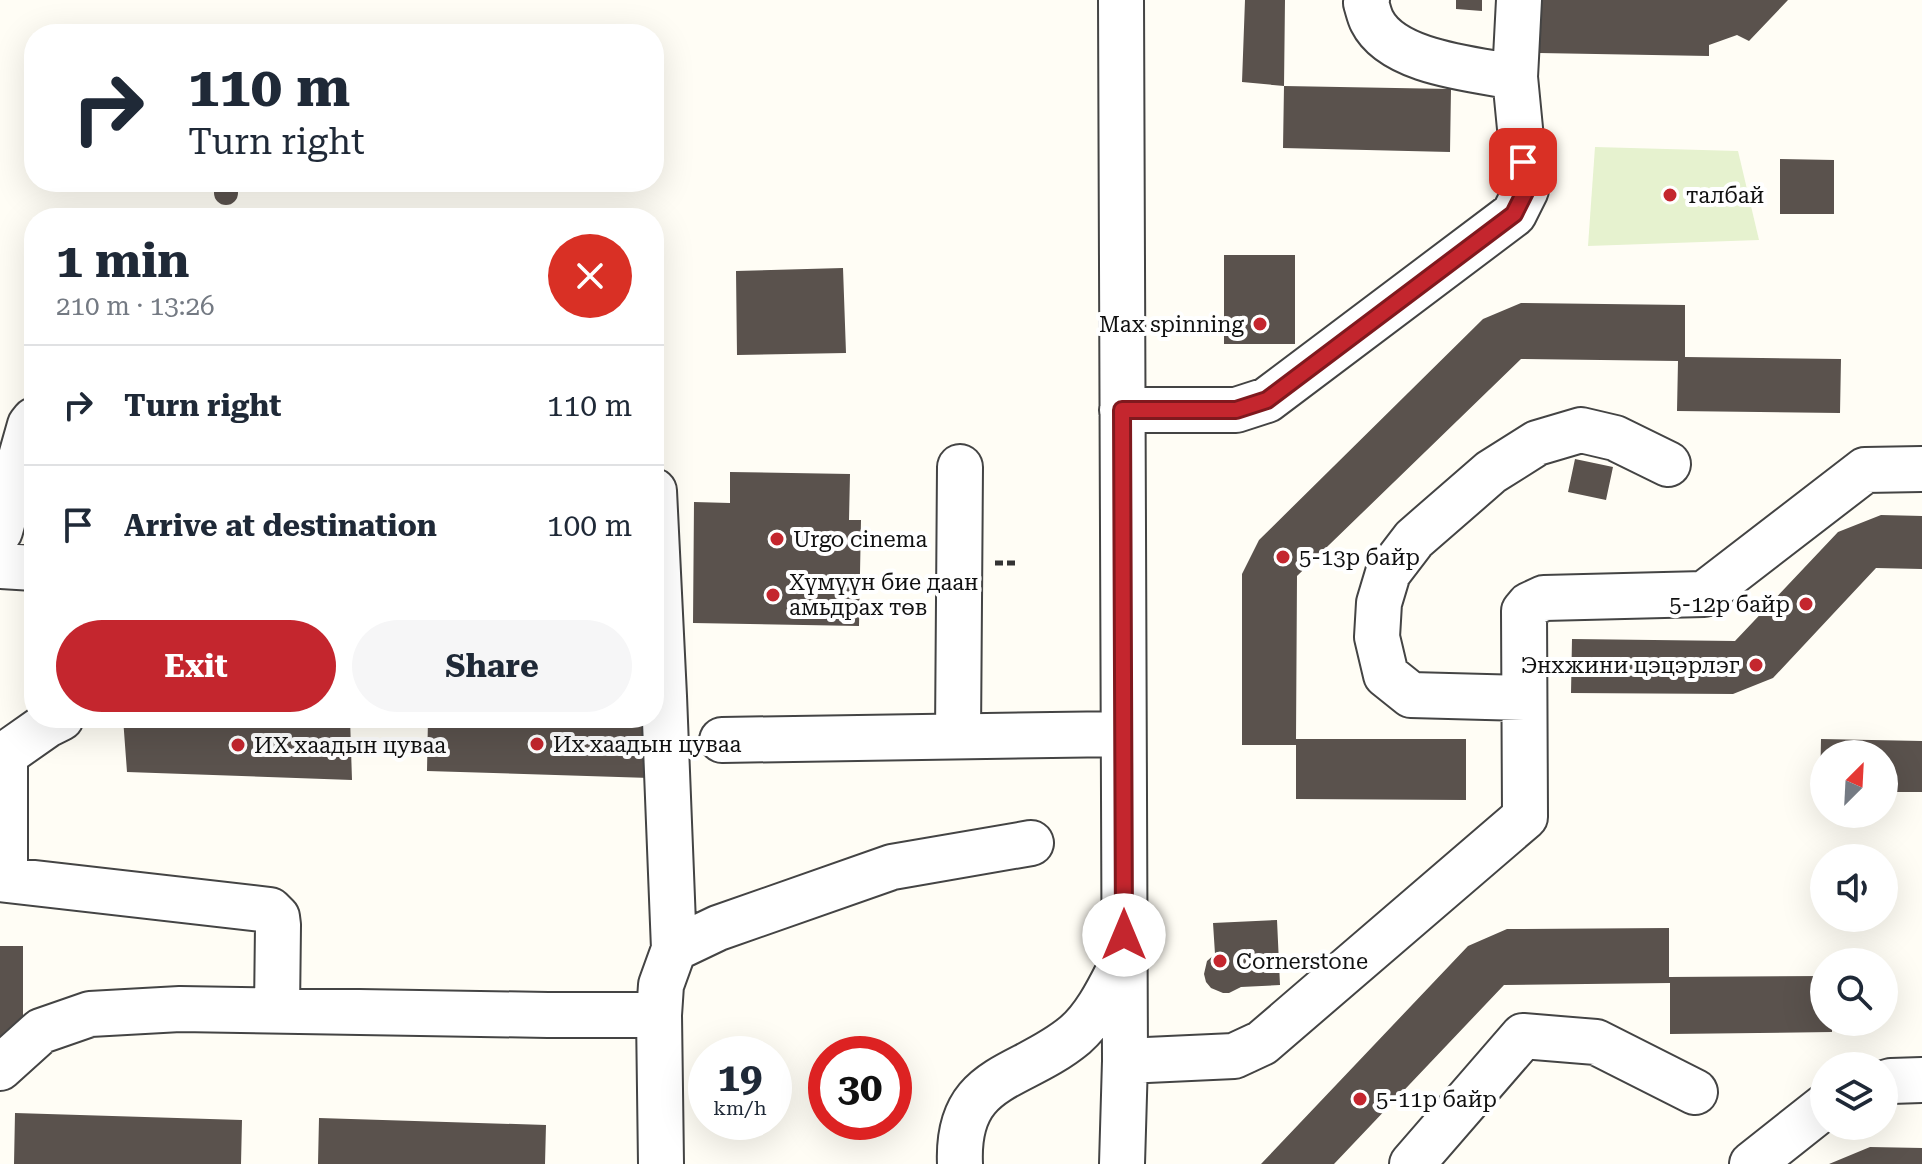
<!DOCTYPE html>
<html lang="en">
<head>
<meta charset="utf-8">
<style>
  :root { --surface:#fff; --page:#f6f6f7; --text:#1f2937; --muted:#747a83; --line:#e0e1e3; --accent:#c4262e }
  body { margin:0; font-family:"Roboto Serif",serif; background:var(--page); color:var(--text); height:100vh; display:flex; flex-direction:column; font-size:30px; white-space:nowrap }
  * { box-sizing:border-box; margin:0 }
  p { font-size:26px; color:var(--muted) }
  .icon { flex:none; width:44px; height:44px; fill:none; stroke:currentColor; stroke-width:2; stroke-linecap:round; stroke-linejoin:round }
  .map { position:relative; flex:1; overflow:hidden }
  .drawer { position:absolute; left:24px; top:208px; width:640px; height:520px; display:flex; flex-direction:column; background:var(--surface); border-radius:32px; box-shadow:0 8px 32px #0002 }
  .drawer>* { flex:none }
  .guide { position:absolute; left:24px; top:24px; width:640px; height:168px; border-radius:32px; box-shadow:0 8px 32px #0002; background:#fff; color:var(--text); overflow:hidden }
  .needle { width:52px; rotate:24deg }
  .controls { position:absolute; left:1810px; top:740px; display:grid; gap:16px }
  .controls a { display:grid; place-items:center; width:88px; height:88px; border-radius:50%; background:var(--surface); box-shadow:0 8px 32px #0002; font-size:40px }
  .speed { position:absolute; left:688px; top:1036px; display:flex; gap:16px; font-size:40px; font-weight:700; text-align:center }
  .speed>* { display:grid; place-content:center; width:104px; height:104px; border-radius:50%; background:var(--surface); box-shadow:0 8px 32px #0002; line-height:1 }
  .speed small { font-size:20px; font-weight:400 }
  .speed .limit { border:12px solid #d22; background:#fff; color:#111 }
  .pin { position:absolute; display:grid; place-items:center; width:68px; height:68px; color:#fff; margin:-34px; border-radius:16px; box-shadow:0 4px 12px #0006 }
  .me { position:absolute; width:88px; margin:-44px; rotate:0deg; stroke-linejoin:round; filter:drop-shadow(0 0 6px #0008) }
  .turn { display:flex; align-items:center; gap:28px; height:168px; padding:0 32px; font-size:36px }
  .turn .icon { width:104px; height:104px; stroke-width:2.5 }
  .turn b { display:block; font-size:56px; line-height:68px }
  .round { display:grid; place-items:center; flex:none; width:84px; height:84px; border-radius:42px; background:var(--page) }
  .summary { display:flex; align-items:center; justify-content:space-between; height:136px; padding:0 32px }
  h1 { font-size:48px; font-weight:700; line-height:60px }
  .button { display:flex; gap:16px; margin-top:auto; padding:16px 32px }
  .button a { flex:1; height:92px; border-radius:48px; background:var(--accent); color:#fff; font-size:32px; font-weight:700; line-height:92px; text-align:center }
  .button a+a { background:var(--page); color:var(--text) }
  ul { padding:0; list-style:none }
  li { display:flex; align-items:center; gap:24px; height:120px; padding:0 32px; border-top:2px solid var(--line) }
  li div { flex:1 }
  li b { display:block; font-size:30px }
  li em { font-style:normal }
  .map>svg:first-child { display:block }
</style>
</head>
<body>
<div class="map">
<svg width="1922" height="1164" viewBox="0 0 1922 1164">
  <rect width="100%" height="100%" fill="#fffdf5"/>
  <!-- pitch -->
  <path fill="#e6f2cf" d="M 1595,147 L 1738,151 L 1759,240 L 1588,246 Z"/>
  <!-- building -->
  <path fill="#5a524d" d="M 1245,0 L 1285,0 L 1284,86 L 1451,89 L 1450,152 L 1283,148 L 1284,86 L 1242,82 Z
    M 1456,0 L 1482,0 L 1482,11 L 1456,9 Z
    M 1540,0 L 1788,0 L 1749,41 L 1737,35 L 1709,45 L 1709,56 L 1539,53 Z
    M 1780,159 L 1834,160 L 1834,214 L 1780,214 Z
    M214 193a12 12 0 1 1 24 0a12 12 0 1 1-24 0Z
    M 1224,255 L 1295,255 L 1295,344 L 1224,344 Z
    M 843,268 L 846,353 L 737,355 L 736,271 Z
    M 1521,303 L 1685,305 L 1685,357 L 1841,359 L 1840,413 L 1677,411 L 1678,361 L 1521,359 L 1297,576 L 1296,739 L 1466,739 L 1466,800 L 1296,799 L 1296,745 L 1242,745 L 1242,574 L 1259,540 L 1483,319 Z
    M 1575,459 L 1613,467 L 1606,500 L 1568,492 Z
    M 730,472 L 850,474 L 849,520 L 861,520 L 859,626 L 693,623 L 694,502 L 730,503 Z
    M 1881,515 L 1922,516 L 1922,569 L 1876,568 L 1773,678 L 1733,694 L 1571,693 L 1572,639 L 1735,641 L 1838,532 Z
    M 123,718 L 350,718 L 352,780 L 127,772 Z
    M 428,718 L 645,718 L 650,778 L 427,771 Z
    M 1821,739 L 1922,741 L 1922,792 L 1884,792 L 1884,754 L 1824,754 L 1824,791 L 1820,791 Z
    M 1277,920 L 1280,985 L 1241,987 L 1229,993 L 1223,993 L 1211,988 L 1206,982 L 1204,974 L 1207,961 L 1215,954 L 1213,923 Z
    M 1669,928 L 1669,977 L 1824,976 L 1824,1022 L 1832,1022 L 1832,1032 L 1670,1034 L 1670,983 L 1504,985 L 1334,1164 L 1261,1164 L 1468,946 L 1507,929 Z
    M 0,946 L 23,946 L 23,1043 L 0,1043 Z
    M 15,1113 L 242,1120 L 241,1164 L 14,1164 Z
    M 319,1118 L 546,1125 L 545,1164 L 318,1164 Z
    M 1870,1147 L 1922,1148 L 1922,1164 L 1829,1164 Z"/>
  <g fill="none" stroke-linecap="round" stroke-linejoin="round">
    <defs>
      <path id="minor" d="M 1121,0 L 1125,1061 L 1122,1164
        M 1515,77 L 1519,0
        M 1122,410 L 1236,410 L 1267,400 L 1514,214 L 1526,190 L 1515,77 C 1474,69 1393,63 1372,21 C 1369,15 1368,9 1366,3 L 1367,0
        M 654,491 L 664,696
        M 0,531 L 30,425 L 34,420
        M 0,566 L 34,568
        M 654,696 L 664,696 L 674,949
        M 1524,698 L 1411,695 L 1386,675 L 1377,637 L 1379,603 L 1388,573 L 1414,539 L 1491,472 L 1537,443 L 1581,430 L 1615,438 L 1668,464
        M 958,736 L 960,467
        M 722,740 L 1123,734
        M 5,754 L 5,879
        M 0,758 L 47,725 L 61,718
        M 0,879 L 270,910 L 277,917 L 278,925 L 277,1010
        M 659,1015 L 661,985 L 674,949 L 718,928 L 892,867 L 1031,843
        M 1125,1061 L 1234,1056 L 1262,1043 L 1525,817 L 1524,611 L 1529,605 L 1544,598 L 1704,594 L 1865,470 L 1922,469
        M 0,1068 L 41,1031 L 90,1014 L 180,1009 L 548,1015 L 659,1015 L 661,1164
        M 1884,1083 L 1891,1081 L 1922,1080
        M 960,1164 C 956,1073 1020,1081 1075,1035 C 1097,1016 1110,987 1123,962
        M 1412,1164 L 1523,1036 L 1596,1042 L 1695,1092
        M 1752,1164 L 1824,1107"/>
    </defs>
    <!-- minor casing -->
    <use href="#minor" stroke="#444" stroke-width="48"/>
    <!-- path -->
    <path stroke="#333" stroke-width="5" stroke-dasharray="8 4" stroke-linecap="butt" d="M 995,563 L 1016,563"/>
    <!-- minor -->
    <use href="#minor" stroke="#fff" stroke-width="44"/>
  </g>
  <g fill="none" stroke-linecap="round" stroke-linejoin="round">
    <defs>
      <path id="route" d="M 1124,935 L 1122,410 L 1236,410 L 1267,400 L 1514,214 L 1526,190 L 1523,162"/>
    </defs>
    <!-- route casing -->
    <use href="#route" stroke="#7f191e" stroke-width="20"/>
    <!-- route -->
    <use href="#route" stroke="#c4262e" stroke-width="14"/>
  </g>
  <!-- markers -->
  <g fill="#c4262e" stroke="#fff" stroke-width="3">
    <circle cx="1670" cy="195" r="8"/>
    <circle cx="1260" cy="324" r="8"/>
    <circle cx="777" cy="539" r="8"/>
    <circle cx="1283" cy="557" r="8"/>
    <circle cx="773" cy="595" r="8"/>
    <circle cx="1806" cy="604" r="8"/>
    <circle cx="1756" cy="665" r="8"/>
    <circle cx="537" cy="744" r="8"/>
    <circle cx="238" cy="745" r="8"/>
    <circle cx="1220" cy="961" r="8"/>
    <circle cx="1360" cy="1099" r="8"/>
  </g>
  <g text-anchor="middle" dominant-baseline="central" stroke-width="8" stroke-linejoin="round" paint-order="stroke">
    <!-- poi labels -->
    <g font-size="22" fill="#111" stroke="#fff" text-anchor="start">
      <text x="1686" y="195">талбай</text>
      <text x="1244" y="324" text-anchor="end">Max spinning</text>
      <text x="793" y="539">Urgo cinema</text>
      <text x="1299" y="557">5-13р байр</text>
      <text x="789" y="582">Хүмүүн бие даан<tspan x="789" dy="25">амьдрах төв</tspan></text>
      <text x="1790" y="604" text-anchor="end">5-12р байр</text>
      <text x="1740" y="665" text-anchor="end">Энхжини цэцэрлэг</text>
      <text x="553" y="744">Их хаадын цуваа</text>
      <text x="254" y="745">ИХ хаадын цуваа</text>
      <text x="1236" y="961">Cornerstone</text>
      <text x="1376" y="1099">5-11р байр</text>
    </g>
  </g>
</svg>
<div class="controls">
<a><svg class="needle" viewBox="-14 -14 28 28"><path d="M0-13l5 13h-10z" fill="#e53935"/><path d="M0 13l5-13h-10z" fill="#747a83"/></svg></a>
<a><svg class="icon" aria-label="sound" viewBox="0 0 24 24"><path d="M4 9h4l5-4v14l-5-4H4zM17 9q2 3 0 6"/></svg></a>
<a><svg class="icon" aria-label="search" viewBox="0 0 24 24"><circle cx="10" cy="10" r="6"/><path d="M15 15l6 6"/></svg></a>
<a><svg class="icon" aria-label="layers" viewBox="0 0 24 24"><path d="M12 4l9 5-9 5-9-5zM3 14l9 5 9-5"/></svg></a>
</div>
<div class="speed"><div>19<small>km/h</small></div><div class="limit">30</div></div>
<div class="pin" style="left:1523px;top:162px;background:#d93025"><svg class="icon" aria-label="arrive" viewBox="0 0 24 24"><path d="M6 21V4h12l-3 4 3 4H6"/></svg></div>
<svg class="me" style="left:1124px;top:935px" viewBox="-20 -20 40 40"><circle r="19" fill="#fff"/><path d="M0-13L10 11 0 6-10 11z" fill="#c4262e"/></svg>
<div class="guide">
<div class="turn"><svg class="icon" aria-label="right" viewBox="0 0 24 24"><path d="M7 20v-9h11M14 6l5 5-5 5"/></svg><div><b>110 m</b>Turn right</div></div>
</div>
<section class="drawer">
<div class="summary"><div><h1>1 min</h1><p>210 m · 13:26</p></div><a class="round" style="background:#d93025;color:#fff"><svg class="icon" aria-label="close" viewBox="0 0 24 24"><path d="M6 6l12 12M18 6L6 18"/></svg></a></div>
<ul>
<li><svg class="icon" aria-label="right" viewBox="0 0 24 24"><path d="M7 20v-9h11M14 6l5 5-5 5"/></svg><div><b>Turn right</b></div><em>110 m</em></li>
<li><svg class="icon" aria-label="arrive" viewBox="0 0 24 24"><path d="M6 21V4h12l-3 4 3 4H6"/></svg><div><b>Arrive at destination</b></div><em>100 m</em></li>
</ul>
<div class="button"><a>Exit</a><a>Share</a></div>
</section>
</div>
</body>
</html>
